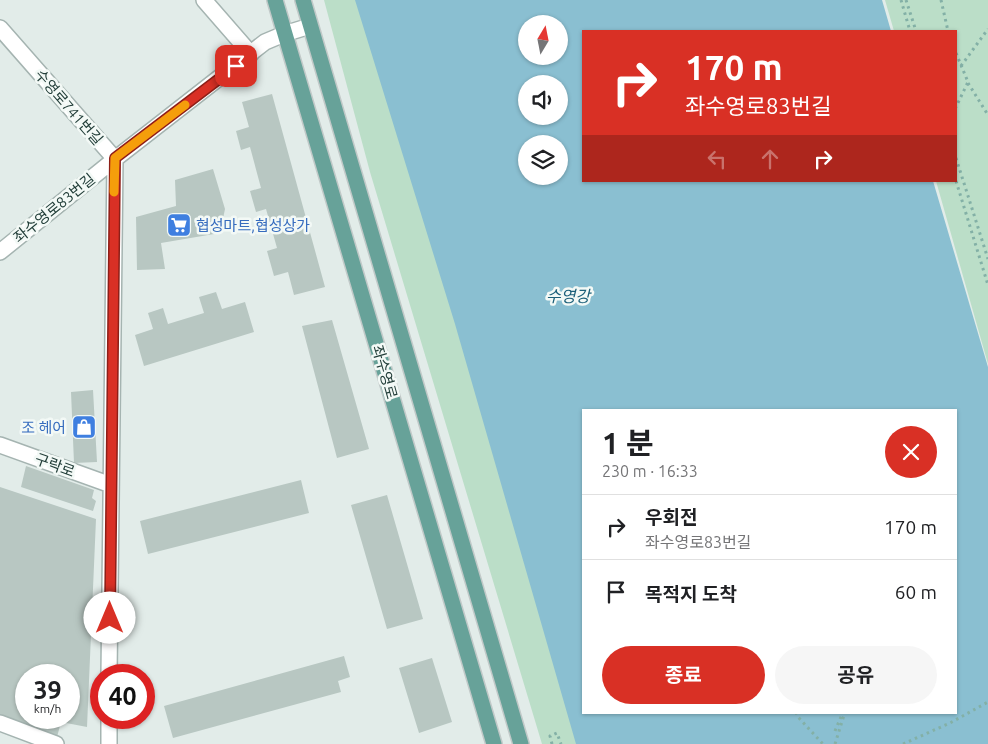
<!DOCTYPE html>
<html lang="ko">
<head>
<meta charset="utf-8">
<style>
  :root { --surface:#fff; --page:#f6f6f6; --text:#202124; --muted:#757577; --line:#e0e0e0; --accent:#d93025 }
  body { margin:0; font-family:Ubuntu,"Noto Sans KR",sans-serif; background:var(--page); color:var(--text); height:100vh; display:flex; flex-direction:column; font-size:19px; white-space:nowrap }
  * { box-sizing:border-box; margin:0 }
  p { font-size:16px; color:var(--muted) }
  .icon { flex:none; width:28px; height:28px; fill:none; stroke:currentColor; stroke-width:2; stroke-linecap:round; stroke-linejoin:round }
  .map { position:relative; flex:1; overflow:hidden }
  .sheet { position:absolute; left:582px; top:409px; width:375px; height:305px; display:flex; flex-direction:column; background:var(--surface); border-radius:0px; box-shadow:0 1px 4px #0004 }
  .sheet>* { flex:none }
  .top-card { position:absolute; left:582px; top:30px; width:375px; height:152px; border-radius:0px; box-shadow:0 1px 4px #0004; background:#d93025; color:#fff; overflow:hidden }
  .needle { width:32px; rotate:10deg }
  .fabs { position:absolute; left:518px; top:15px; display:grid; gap:10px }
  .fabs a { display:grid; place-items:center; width:50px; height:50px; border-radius:50%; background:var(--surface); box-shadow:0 1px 4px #0004; font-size:25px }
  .speed { position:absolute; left:15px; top:664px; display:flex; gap:10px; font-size:25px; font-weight:700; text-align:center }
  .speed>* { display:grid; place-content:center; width:65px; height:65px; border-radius:50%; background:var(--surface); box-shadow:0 1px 4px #0004; line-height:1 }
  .speed small { font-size:12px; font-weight:400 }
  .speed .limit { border:8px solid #d22; background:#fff; color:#111 }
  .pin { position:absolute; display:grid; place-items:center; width:42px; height:42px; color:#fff; margin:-21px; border-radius:10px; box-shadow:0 2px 8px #0006 }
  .me { position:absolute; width:55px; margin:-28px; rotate:0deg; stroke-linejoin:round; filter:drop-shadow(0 0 4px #0008) }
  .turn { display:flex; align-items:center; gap:18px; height:105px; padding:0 20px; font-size:22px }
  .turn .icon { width:65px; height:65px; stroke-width:2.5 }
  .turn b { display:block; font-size:35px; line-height:42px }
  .lanes { display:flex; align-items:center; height:48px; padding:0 20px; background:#0003; justify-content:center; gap:25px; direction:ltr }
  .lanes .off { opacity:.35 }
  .round { display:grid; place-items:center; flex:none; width:52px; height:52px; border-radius:26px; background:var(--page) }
  .overview { display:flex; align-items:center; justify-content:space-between; height:85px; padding:0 20px }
  h1 { font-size:30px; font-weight:700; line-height:38px }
  .primary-button { display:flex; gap:10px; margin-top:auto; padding:10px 20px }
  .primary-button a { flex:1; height:58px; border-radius:30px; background:var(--accent); color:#fff; font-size:20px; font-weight:700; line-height:58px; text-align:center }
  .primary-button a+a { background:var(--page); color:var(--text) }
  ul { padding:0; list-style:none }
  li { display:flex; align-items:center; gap:15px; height:65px; padding:0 20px; border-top:1px solid var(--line) }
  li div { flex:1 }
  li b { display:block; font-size:19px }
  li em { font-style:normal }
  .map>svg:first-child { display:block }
</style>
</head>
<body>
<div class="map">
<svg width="988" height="744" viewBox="0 0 988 744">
  <rect width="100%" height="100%" fill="#e2ece9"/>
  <!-- green -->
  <path fill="#bbdec8" d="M 324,0 L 373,0 L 594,744 L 542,744 L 370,172 Z
    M 885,0 L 988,0 L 988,364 L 936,181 L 956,181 L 956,31 L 894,31 Z"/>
  <!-- water -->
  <path fill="#8abfd1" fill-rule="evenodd" d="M 355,0 L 882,0 L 891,31 L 584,31 L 584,181 L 933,181 L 988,367 L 988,744 L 576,744 L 455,324 ZM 526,24 L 559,24 L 559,56 L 526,56 ZM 526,84 L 559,84 L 559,116 L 526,116 ZM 526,144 L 559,144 L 559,176 L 526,176 ZM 584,410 L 956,410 L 956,712 L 584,712 Z"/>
  <!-- building -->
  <path fill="#b8c7c2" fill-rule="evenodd" d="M 272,94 L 325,287 L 294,295 L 288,272 L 274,276 L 267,251 L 277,248 L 266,209 L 256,212 L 250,191 L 261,188 L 250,147 L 241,150 L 236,131 L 249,127 L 242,102 Z
    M 213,169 L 225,209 L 220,233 L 161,243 L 165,269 L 137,270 L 136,217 L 176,206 L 175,180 Z
    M 216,292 L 222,309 L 245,302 L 254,332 L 144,366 L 135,335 L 153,329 L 148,313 L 163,308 L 168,324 L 204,313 L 199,297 Z
    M 332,320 L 369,449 L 337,458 L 302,326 Z
    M 93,390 L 97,462 L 74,463 L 71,392 Z
    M 26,466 L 94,490 L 92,498 L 96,501 L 93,511 L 21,487 Z
    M 301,480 L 309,513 L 148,554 L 140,521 Z
    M 0,487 L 96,519 L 87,727 L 61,722 L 57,737 L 0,716 ZM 26,675 L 69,675 L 69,718 L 26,718 Z
    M 387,495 L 423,619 L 387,629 L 351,505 Z
    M 344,656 L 350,677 L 338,681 L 341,692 L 173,738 L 164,706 Z
    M 432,658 L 452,722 L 419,733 L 399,668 Z"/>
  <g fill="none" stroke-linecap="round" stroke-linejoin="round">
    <defs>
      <path id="minor" d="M 204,0 L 251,54
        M 0,28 L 115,159 L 109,675
        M 0,252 L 115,159 L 265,42 L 284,34 L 310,26
        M 0,445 L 111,485
        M 0,723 L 56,744
        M 109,744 L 109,718"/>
      <path id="major" d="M 275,0 L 494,744
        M 303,0 L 521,744"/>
    </defs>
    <!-- minor casing -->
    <use href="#minor" stroke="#a5b4b1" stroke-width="18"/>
    <!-- major casing -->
    <use href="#major" stroke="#c1c9c8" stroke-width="18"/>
    <!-- path -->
    <path stroke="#83b0a6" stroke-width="3" stroke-dasharray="2.5 4" stroke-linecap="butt" d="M 901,0 L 910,31
      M 906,0 L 916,31
      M 941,0 L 948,31
      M 956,53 L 968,82 L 956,107
      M 961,66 L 988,29
      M 968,83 L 988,115
      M 956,158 L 988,259
      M 956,181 L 988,285
      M 796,712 L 798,717 L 823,744
      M 835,731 L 843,712
      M 552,744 L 550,736 L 557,733 L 561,744
      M 835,744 L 845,712
      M 903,744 L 950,723 L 988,702"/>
    <!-- minor -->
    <use href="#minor" stroke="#fff" stroke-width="15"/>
    <!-- major -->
    <use href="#major" stroke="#67a299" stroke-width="15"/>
  </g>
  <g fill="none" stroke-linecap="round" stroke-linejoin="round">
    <defs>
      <path id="route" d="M 110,618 L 115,158 L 236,66"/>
    </defs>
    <!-- route casing -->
    <use href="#route" stroke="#8d1f18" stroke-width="12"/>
    <!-- route -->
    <use href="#route" stroke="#d93025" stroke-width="9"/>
    <!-- slow -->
    <path stroke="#f59e0b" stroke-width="9" d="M 114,192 L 115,158 L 185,105"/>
  </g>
  <!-- icons -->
  <defs>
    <symbol id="supermarket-square" viewBox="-11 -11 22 22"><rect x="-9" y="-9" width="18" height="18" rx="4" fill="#3f7fe0" stroke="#f3f9f6"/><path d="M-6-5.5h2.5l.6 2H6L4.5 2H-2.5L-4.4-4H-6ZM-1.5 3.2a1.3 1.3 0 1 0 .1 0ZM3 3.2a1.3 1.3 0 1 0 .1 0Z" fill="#fff"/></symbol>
    <symbol id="shop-square" viewBox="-11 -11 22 22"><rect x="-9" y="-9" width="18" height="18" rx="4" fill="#3f7fe0" stroke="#f3f9f6"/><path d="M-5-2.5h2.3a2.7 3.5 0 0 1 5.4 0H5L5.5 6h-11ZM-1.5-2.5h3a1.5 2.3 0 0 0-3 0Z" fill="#fff"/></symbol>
  </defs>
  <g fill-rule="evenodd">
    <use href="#supermarket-square" x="165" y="211" width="28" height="28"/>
    <use href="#shop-square" x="70" y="413" width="28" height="28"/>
  </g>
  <g text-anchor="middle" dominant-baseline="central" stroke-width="5" stroke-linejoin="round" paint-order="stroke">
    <!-- street labels -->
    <g font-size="15" fill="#223e39" stroke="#f3f9f6">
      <text transform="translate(69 107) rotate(49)">수영로741번길</text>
      <text transform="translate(54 208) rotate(-39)">좌수영로83번길</text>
      <text transform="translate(385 372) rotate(74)">좌수영로</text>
      <text transform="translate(55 465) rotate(20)">구락로</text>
    </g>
    <!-- shop labels -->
    <g font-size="15" fill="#366cbe" stroke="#f3f9f6" text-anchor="start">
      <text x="196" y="225">협성마트,협성상가</text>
      <text x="66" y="427" text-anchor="end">조 헤어</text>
    </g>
    <!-- water labels -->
    <g font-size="16" font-style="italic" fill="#1c607a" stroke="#f3f9f6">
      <text x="568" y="296">수영강</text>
    </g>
  </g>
</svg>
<div class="fabs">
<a><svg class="needle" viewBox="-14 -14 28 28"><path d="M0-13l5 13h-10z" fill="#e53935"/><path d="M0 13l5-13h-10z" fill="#757577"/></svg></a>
<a><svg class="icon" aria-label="sound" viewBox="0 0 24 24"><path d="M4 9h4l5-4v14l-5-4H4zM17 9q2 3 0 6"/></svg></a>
<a><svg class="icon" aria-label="layers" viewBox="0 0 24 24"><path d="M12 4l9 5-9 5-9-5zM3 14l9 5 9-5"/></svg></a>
</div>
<div class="speed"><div>39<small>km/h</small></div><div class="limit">40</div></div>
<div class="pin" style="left:236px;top:66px;background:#d93025"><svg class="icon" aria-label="arrive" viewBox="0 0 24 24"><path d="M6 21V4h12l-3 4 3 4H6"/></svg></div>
<svg class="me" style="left:110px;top:618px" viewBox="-20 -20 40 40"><circle r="19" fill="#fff"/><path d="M0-13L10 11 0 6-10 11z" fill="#d93025"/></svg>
<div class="top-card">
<div class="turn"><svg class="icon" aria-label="right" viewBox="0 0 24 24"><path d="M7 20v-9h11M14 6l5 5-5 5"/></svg><div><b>170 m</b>좌수영로83번길</div></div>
<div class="lanes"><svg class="icon off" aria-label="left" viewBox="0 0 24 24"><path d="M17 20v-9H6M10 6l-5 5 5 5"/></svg><svg class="icon off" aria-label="ahead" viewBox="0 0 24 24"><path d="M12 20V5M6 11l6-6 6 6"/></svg><svg class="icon" aria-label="right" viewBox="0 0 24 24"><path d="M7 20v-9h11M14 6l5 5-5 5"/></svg></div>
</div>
<section class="sheet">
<div class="overview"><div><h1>1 분</h1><p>230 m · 16:33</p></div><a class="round" style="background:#d93025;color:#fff"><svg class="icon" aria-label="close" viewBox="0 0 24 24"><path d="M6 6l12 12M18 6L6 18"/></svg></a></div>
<ul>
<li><svg class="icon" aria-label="right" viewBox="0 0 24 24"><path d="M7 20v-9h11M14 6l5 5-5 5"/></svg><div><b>우회전</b><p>좌수영로83번길</p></div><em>170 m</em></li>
<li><svg class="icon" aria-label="arrive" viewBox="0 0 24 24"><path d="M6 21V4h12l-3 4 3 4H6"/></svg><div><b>목적지 도착</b></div><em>60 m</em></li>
</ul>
<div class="primary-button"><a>종료</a><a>공유</a></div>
</section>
</div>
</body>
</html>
